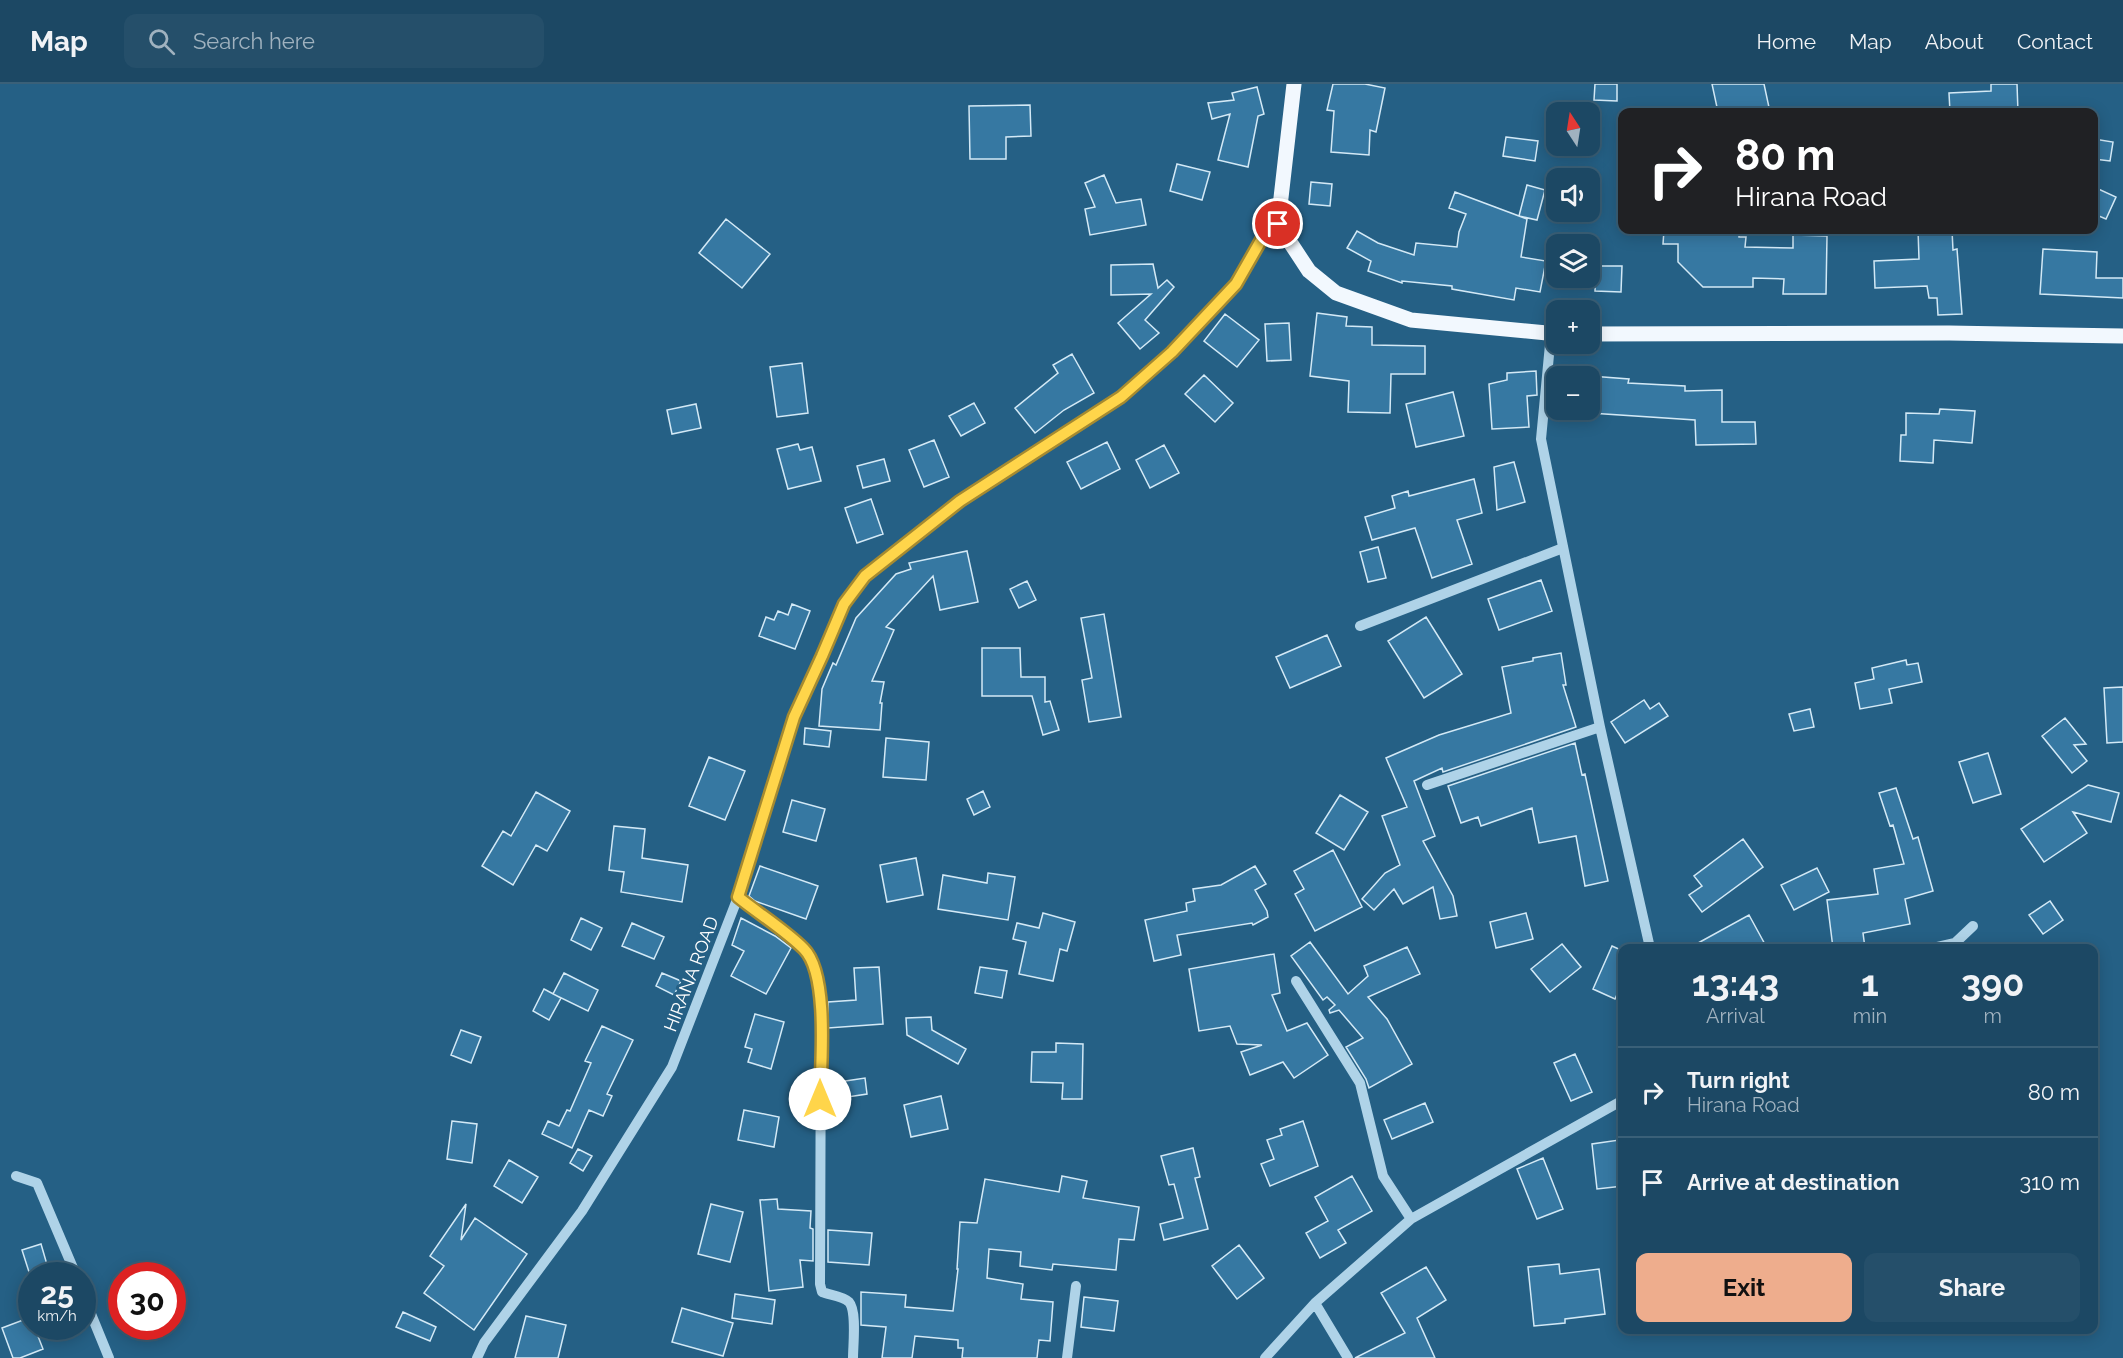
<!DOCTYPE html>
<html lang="en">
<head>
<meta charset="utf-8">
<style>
  :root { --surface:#1c4864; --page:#254f6a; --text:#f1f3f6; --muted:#a0b2bf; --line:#3a6078; --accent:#eead8d }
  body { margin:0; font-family:Raleway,sans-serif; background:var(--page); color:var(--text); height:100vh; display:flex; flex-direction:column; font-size:22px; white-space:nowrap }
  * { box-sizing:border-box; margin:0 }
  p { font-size:20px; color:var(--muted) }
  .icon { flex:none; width:33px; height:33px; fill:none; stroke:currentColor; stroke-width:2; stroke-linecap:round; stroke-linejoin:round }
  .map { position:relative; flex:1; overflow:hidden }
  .drawer { position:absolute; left:1618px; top:860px; width:480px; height:390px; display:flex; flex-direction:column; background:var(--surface); border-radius:12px; box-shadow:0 3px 15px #0003,0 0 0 2px var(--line) }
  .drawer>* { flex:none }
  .guide { position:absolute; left:1618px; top:24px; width:480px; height:126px; border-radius:12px; box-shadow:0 3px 15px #0003,0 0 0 2px var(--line); background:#202124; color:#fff; overflow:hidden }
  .needle { width:39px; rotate:348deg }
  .fabs { position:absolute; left:1546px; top:18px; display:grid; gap:12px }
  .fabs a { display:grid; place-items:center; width:54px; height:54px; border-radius:12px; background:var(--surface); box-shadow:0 3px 15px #0003,0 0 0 2px var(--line); font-size:30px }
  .speed { position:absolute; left:18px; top:1178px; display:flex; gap:12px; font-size:30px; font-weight:700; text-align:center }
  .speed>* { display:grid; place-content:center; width:78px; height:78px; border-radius:50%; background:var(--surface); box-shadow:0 3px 15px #0003,0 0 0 2px var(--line); line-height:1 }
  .speed small { font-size:15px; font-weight:400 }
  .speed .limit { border:9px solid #d22; background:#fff; color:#111 }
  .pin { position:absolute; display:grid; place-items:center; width:51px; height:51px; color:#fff; margin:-26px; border:3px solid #fff; border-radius:50%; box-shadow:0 2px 6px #0007 }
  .me { position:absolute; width:66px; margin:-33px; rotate:0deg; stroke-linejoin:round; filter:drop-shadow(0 0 4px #0008) }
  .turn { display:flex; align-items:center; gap:21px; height:126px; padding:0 18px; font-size:27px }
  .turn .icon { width:78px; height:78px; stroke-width:2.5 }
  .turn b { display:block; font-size:42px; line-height:51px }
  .eta { display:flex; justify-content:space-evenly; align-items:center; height:102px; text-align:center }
  .eta b { font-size:36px; font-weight:700; line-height:42px }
  .button { display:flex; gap:12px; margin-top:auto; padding:12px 18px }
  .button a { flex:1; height:69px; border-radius:12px; background:var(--accent); color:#111; font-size:24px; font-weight:700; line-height:69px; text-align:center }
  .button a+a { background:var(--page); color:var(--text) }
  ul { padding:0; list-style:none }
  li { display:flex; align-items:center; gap:18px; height:90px; padding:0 18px; border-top:2px solid var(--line) }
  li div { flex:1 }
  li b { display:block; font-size:22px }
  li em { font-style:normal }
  header { display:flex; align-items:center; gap:36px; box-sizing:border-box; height:84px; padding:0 30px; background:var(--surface); border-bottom:2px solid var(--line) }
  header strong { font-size:28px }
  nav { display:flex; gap:33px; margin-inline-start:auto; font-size:21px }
  .search { width:420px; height:54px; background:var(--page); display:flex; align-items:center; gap:15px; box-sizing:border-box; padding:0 21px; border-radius:12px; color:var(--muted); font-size:22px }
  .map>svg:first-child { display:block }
</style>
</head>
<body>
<header>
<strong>Map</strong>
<div class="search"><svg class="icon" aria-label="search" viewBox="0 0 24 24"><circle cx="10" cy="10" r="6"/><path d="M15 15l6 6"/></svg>Search here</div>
<nav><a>Home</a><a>Map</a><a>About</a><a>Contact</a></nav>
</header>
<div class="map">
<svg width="2123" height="1274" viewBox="0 0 2123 1274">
  <rect width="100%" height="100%" fill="#256085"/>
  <!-- building -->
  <path fill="#3678a2" stroke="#d3e9f6" stroke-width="1.5" d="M 1333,0 L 1365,0 L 1385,4 L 1376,48 L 1370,46 L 1369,71 L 1331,68 L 1334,27 L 1327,26 Z
    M 1595,0 L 1617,0 L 1617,17 L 1594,16 Z
    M 1712,0 L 1764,0 L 1770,28 L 1718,28 Z
    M 1991,0 L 2017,0 L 2018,28 L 1950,28 L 1949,9 L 1991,7 Z
    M 1257,3 L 1264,30 L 1258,32 L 1248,83 L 1218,76 L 1230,30 L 1212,35 L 1208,19 L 1234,16 L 1232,9 Z
    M 1030,21 L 1031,52 L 1006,53 L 1006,75 L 970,75 L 969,22 Z
    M 1506,53 L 1538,57 L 1535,77 L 1503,72 Z
    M 2094,55 L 2113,58 L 2110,77 L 2094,75 Z
    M 1177,80 L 1210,88 L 1202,116 L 1170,107 Z
    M 1104,91 L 1116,119 L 1141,115 L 1146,141 L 1090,151 L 1085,125 L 1095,123 L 1085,99 Z
    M 1311,98 L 1332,100 L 1330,122 L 1309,120 Z
    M 1527,101 L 1545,106 L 1537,136 L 1519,132 Z
    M 2094,103 L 2116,113 L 2106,135 L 2094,130 Z
    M 1455,108 L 1527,135 L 1521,173 L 1546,177 L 1540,208 L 1516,204 L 1514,216 L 1452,205 L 1452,202 L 1402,197 L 1402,199 L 1368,187 L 1371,177 L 1347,164 L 1357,147 L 1378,159 L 1414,171 L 1416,159 L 1457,163 L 1459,148 L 1466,130 L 1449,124 Z
    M 726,135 L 770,170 L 742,204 L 699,169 Z
    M 1664,146 L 1739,146 L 1739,153 L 1746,153 L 1745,163 L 1793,164 L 1793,151 L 1827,152 L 1826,210 L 1783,210 L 1784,195 L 1753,194 L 1753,203 L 1703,203 L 1678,178 L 1678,160 L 1663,160 Z
    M 1918,146 L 1952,146 L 1953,166 L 1957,165 L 1962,230 L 1938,231 L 1937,214 L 1929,214 L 1927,202 L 1875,204 L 1874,177 L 1919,175 Z
    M 2043,165 L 2097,168 L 2096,194 L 2123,194 L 2123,214 L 2040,210 Z
    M 1153,180 L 1158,204 L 1167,196 L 1174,203 L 1145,236 L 1159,249 L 1140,265 L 1118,239 L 1151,210 L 1111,211 L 1111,181 Z
    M 1596,182 L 1622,182 L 1621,208 L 1595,207 Z
    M 1317,229 L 1347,233 L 1346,242 L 1372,243 L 1372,261 L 1425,262 L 1425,290 L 1391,290 L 1390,329 L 1348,328 L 1349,297 L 1310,292 Z
    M 1225,230 L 1259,256 L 1237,283 L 1204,257 Z
    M 1289,239 L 1291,276 L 1267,277 L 1265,240 Z
    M 1072,270 L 1094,309 L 1064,326 L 1035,349 L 1015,324 L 1058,289 L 1053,281 Z
    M 802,279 L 808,329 L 777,333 L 770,283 Z
    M 1536,287 L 1537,311 L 1527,312 L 1529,343 L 1492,345 L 1489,300 L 1507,296 L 1507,289 Z
    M 1204,291 L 1233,319 L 1215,338 L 1185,310 Z
    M 1590,292 L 1629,295 L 1628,299 L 1685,302 L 1685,307 L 1722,306 L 1722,338 L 1755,338 L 1756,360 L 1696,361 L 1695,336 L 1590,329 Z
    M 1453,308 L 1464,352 L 1416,363 L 1406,320 Z
    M 974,319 L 985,339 L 961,352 L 949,332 Z
    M 696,320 L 701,344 L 672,350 L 667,326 Z
    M 1940,325 L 1975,327 L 1972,359 L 1934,356 L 1933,379 L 1900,377 L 1901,351 L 1906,351 L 1906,329 L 1939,330 Z
    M 934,356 L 949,393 L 924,403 L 909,366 Z
    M 1107,358 L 1120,385 L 1081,405 L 1067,378 Z
    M 798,360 L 800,366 L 812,363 L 821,397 L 788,405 L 777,365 Z
    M 1164,361 L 1179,389 L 1150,404 L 1136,376 Z
    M 884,375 L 890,397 L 863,404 L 857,382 Z
    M 1514,378 L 1525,418 L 1497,426 L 1494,383 Z
    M 1474,395 L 1482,429 L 1457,436 L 1472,480 L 1432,494 L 1415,444 L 1372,456 L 1365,433 L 1395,424 L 1392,412 L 1408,407 L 1409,412 Z
    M 871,415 L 883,450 L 857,459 L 845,424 Z
    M 1378,463 L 1386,494 L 1368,498 L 1360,468 Z
    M 967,467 L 978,518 L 940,526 L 933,492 L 886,543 L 894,546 L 872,597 L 884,598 L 880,619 L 882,619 L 880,646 L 819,642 L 822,605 L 833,579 L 836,581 L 856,534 L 896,490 L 911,485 L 909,479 Z
    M 1541,496 L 1552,527 L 1499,546 L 1488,515 Z
    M 1027,497 L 1036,516 L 1019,524 L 1010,505 Z
    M 792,520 L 810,527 L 795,565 L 759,552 L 766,533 L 774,536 L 778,527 L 788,531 Z
    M 1104,530 L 1121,633 L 1089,638 L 1082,596 L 1092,594 L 1081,534 Z
    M 1426,533 L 1462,590 L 1424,614 L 1388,557 Z
    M 1327,551 L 1341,582 L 1290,604 L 1276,573 Z
    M 982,564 L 1020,564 L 1021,593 L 1045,593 L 1045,618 L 1050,617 L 1059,646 L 1043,651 L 1032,612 L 982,612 Z
    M 1561,569 L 1566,601 L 1563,601 L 1576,643 L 1443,688 L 1442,684 L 1414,697 L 1435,752 L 1423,757 L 1453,812 L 1457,832 L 1440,835 L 1433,803 L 1403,820 L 1394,805 L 1374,826 L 1362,815 L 1385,789 L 1400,781 L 1382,732 L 1407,723 L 1386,674 L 1439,651 L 1511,629 L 1502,583 L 1533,577 L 1533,574 Z
    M 1906,576 L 1907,581 L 1918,579 L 1922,598 L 1889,605 L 1892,619 L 1860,625 L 1855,599 L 1874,595 L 1872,584 Z
    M 2123,603 L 2123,658 L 2107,659 L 2104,604 Z
    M 1644,616 L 1650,625 L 1659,619 L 1668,632 L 1625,659 L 1611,638 Z
    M 1810,625 L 1814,643 L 1794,647 L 1789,630 Z
    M 2065,634 L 2086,660 L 2074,661 L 2087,677 L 2072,689 L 2042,652 Z
    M 805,644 L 831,647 L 829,663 L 804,660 Z
    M 886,654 L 929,658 L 926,696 L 883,693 Z
    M 1575,659 L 1582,691 L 1585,690 L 1608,797 L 1585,802 L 1576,752 L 1539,759 L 1532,724 L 1481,742 L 1478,733 L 1461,739 L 1448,702 Z
    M 1988,669 L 2001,710 L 1973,719 L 1959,678 Z
    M 709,673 L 745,687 L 725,736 L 689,722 Z
    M 2088,701 L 2119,709 L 2111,738 L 2073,728 L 2087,749 L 2044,778 L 2021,745 Z
    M 1896,704 L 1913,755 L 1918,753 L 1933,807 L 1905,815 L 1910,840 L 1863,849 L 1865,864 L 1833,864 L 1827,816 L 1878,810 L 1874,785 L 1904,780 L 1893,741 L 1890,742 L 1879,709 Z
    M 983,707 L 990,723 L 974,731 L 967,715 Z
    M 536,708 L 570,727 L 547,767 L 536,761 L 513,801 L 482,782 L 503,747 L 511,752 Z
    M 1340,711 L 1368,728 L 1344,766 L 1316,749 Z
    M 792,716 L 825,725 L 816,757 L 783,748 Z
    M 614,742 L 645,745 L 642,774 L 688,781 L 682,818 L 621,808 L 624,788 L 609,786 Z
    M 1743,755 L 1763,783 L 1702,828 L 1689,811 L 1702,802 L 1694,792 Z
    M 1333,766 L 1362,823 L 1315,847 L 1295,810 L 1304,805 L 1294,787 Z
    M 916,774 L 923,811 L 887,818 L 880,781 Z
    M 760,782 L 818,802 L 806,835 L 755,817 L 749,812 Z
    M 1255,782 L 1266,800 L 1255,806 L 1267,827 L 1268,833 L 1253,841 L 1252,839 L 1177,851 L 1181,871 L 1154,877 L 1145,836 L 1187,827 L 1186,819 L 1195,817 L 1193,805 L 1221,801 Z
    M 1817,784 L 1829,808 L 1794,826 L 1781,801 Z
    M 988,789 L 1015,793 L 1008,836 L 938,825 L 943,791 L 987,799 Z
    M 2050,817 L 2063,836 L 2043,850 L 2029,831 Z
    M 1043,829 L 1075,838 L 1067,867 L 1060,865 L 1053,897 L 1019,890 L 1026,858 L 1013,855 L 1017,839 L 1039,844 Z
    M 1526,829 L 1533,855 L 1496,864 L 1490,838 Z
    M 1749,831 L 1767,864 L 1689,864 Z
    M 581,834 L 602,844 L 591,866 L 571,856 Z
    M 741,834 L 775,852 L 791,864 L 766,910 L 731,892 L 744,867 L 732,861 Z
    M 632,839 L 664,853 L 654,875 L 622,862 Z
    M 1310,858 L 1348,910 L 1368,892 L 1364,882 L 1407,863 L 1420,890 L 1368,913 L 1387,935 L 1412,980 L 1369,1004 L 1366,995 L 1346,963 L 1363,954 L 1339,926 L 1330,929 L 1329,926 L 1335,921 L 1327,913 L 1323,916 L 1291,872 Z
    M 1562,860 L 1581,883 L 1550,908 L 1531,885 Z
    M 1612,862 L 1623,867 L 1623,897 L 1615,915 L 1593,905 Z
    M 1274,870 L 1280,909 L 1272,911 L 1287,947 L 1307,939 L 1328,971 L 1294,994 L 1283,978 L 1250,991 L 1241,968 L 1262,961 L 1237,960 L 1230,942 L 1199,947 L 1189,885 Z
    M 879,883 L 883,940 L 828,944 L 828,918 L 856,916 L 854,884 Z
    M 980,883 L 1007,887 L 1002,914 L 975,909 Z
    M 564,889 L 598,906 L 588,927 L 553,910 Z
    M 662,889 L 681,897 L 674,911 L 656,902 Z
    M 544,905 L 561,914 L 549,936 L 533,927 Z
    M 755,930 L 784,938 L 771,985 L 748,978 L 752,965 L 745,963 Z
    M 931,933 L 932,946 L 966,965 L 958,980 L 907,951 L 906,934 Z
    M 602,942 L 633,956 L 607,1010 L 612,1012 L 603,1032 L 589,1026 L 572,1064 L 542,1050 L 548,1037 L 559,1042 L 567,1026 L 570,1027 L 591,979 L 585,977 Z
    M 461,946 L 481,953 L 471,979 L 451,971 Z
    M 1056,959 L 1083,960 L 1082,1015 L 1062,1015 L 1063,999 L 1031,998 L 1032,968 L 1056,968 Z
    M 1575,970 L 1592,1008 L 1571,1017 L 1554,979 Z
    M 865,994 L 867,1010 L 841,1014 L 839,998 Z
    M 941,1012 L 948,1045 L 911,1053 L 904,1021 Z
    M 1425,1019 L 1433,1038 L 1392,1055 L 1384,1036 Z
    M 744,1026 L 779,1033 L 774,1063 L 738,1056 Z
    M 452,1037 L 477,1040 L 472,1079 L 447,1075 Z
    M 1303,1037 L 1318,1082 L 1270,1102 L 1261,1080 L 1274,1075 L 1267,1056 L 1282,1051 L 1280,1045 Z
    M 1619,1056 L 1623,1102 L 1597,1105 L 1592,1060 Z
    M 1193,1064 L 1200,1093 L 1195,1094 L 1208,1145 L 1164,1156 L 1160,1140 L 1183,1134 L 1174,1100 L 1169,1101 L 1161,1072 Z
    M 578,1065 L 592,1072 L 583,1087 L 570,1079 Z
    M 1543,1074 L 1563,1125 L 1537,1135 L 1517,1085 Z
    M 509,1076 L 538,1093 L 522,1119 L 494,1102 Z
    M 1062,1092 L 1087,1097 L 1083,1114 L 1139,1123 L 1134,1156 L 1119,1155 L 1116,1186 L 1053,1180 L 1052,1186 L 1020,1182 L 1021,1168 L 989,1165 L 987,1194 L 1023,1200 L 1021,1215 L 1053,1218 L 1050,1257 L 1039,1256 L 1037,1274 L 962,1274 L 963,1264 L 958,1264 L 958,1256 L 915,1252 L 912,1274 L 882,1274 L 886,1243 L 861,1241 L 861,1208 L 906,1211 L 905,1223 L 953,1227 L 958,1185 L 957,1185 L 960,1138 L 977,1139 L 985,1095 L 1059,1108 Z
    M 1352,1092 L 1372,1127 L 1338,1146 L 1346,1159 L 1320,1174 L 1306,1149 L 1328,1137 L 1315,1113 Z
    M 777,1115 L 778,1125 L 811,1127 L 810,1144 L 813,1145 L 813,1177 L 800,1176 L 803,1203 L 769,1207 L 760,1116 Z
    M 466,1120 L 461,1156 L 475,1134 L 527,1170 L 474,1246 L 424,1209 L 444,1182 L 430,1172 Z
    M 711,1120 L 743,1128 L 730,1178 L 698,1170 Z
    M 828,1146 L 872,1149 L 869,1181 L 828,1178 Z
    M 41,1160 L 50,1191 L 30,1191 L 22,1166 Z
    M 1239,1161 L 1264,1194 L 1237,1215 L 1212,1182 Z
    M 1559,1180 L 1560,1190 L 1599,1185 L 1605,1230 L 1565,1235 L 1565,1239 L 1534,1242 L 1528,1183 Z
    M 1426,1183 L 1446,1216 L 1417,1234 L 1435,1274 L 1355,1274 L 1405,1249 L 1381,1209 Z
    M 735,1210 L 775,1216 L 772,1240 L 732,1234 Z
    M 1084,1213 L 1118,1217 L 1114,1247 L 1081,1243 Z
    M 682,1224 L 733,1239 L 723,1272 L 672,1258 Z
    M 403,1228 L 436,1243 L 430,1257 L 396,1243 Z
    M 526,1232 L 566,1241 L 558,1274 L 515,1274 Z
    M 31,1233 L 32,1242 L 34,1242 L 43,1265 L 20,1274 L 13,1274 L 2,1244 Z"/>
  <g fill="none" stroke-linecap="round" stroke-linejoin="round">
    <!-- minor -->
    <path stroke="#afd3e8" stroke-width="10" d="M 1551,250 L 1541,355 L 1600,643 L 1650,864
      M 1360,542 L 1563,464
      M 1427,701 L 1600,643
      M 738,813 L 805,866 L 816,888 L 821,923 L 820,1200 L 822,1208 C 830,1211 843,1212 849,1218 C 857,1227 853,1261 853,1274
      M 1933,864 L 1955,859 L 1973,842
      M 1296,897 L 1360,999 L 1383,1092 L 1411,1135
      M 16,1092 L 37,1099 L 76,1191
      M 82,1208 L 109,1274
      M 1315,1219 L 1348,1274
      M 477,1274 L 484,1259 L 582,1127 L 672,983 L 738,813 L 794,633 L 822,572 L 844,520 L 865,492 L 892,470 L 960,417 L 1121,313 L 1172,268 L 1236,200 L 1264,151 L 1278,140
      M 1067,1274 L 1076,1202
      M 1265,1274 L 1315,1219 L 1411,1135 L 1623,1016"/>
    <!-- major -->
    <path stroke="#f2f8fe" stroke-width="15" d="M 1294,0 L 1278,140 L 1309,187 L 1336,209 L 1411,236 L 1557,250
      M 1590,250 L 1949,249 L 2123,252"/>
  </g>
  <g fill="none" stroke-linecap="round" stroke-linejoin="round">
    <defs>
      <path id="route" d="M 820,1015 C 821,980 829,890 804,865 C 785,846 759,830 738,813 L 794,633 L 822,572 L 844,520 L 865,492 L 960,417 L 1121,313 L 1172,268 L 1236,200 L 1264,151 L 1278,140"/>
    </defs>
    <!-- route casing -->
    <use href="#route" stroke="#a68a30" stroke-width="15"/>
    <!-- route -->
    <use href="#route" stroke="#ffd54a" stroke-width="10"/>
  </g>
  <g text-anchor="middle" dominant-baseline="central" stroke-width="6" stroke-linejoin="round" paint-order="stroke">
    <!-- street labels -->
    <g font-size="18" fill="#fff" stroke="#256085">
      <text transform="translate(691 890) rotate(-69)">HIRANA ROAD</text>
    </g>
  </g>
</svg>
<div class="fabs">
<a><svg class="needle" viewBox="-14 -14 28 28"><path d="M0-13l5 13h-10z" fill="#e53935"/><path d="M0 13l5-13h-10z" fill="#a0b2bf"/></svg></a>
<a><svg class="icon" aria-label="sound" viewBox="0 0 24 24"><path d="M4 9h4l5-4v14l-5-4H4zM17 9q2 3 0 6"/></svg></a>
<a><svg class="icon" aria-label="layers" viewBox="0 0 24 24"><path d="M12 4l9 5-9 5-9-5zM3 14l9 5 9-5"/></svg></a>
<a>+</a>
<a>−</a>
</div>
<div class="speed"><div>25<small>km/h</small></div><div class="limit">30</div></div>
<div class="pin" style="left:1278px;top:140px;background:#d93025"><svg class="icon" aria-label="arrive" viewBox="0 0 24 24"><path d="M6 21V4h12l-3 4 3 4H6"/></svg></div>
<svg class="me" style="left:820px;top:1015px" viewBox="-20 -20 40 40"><circle r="19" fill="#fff"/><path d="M0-13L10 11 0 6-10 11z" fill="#ffd54a"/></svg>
<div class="guide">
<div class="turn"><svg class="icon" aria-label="right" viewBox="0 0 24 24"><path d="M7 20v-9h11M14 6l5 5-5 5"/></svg><div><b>80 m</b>Hirana Road</div></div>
</div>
<section class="drawer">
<div class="eta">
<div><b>13:43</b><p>Arrival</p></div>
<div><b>1</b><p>min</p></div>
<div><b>390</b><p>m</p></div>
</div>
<ul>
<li><svg class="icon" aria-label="right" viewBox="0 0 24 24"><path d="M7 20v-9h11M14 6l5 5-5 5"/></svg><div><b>Turn right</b><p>Hirana Road</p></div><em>80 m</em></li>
<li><svg class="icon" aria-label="arrive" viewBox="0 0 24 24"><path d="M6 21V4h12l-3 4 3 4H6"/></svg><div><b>Arrive at destination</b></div><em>310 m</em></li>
</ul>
<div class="button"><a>Exit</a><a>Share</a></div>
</section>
</div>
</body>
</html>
